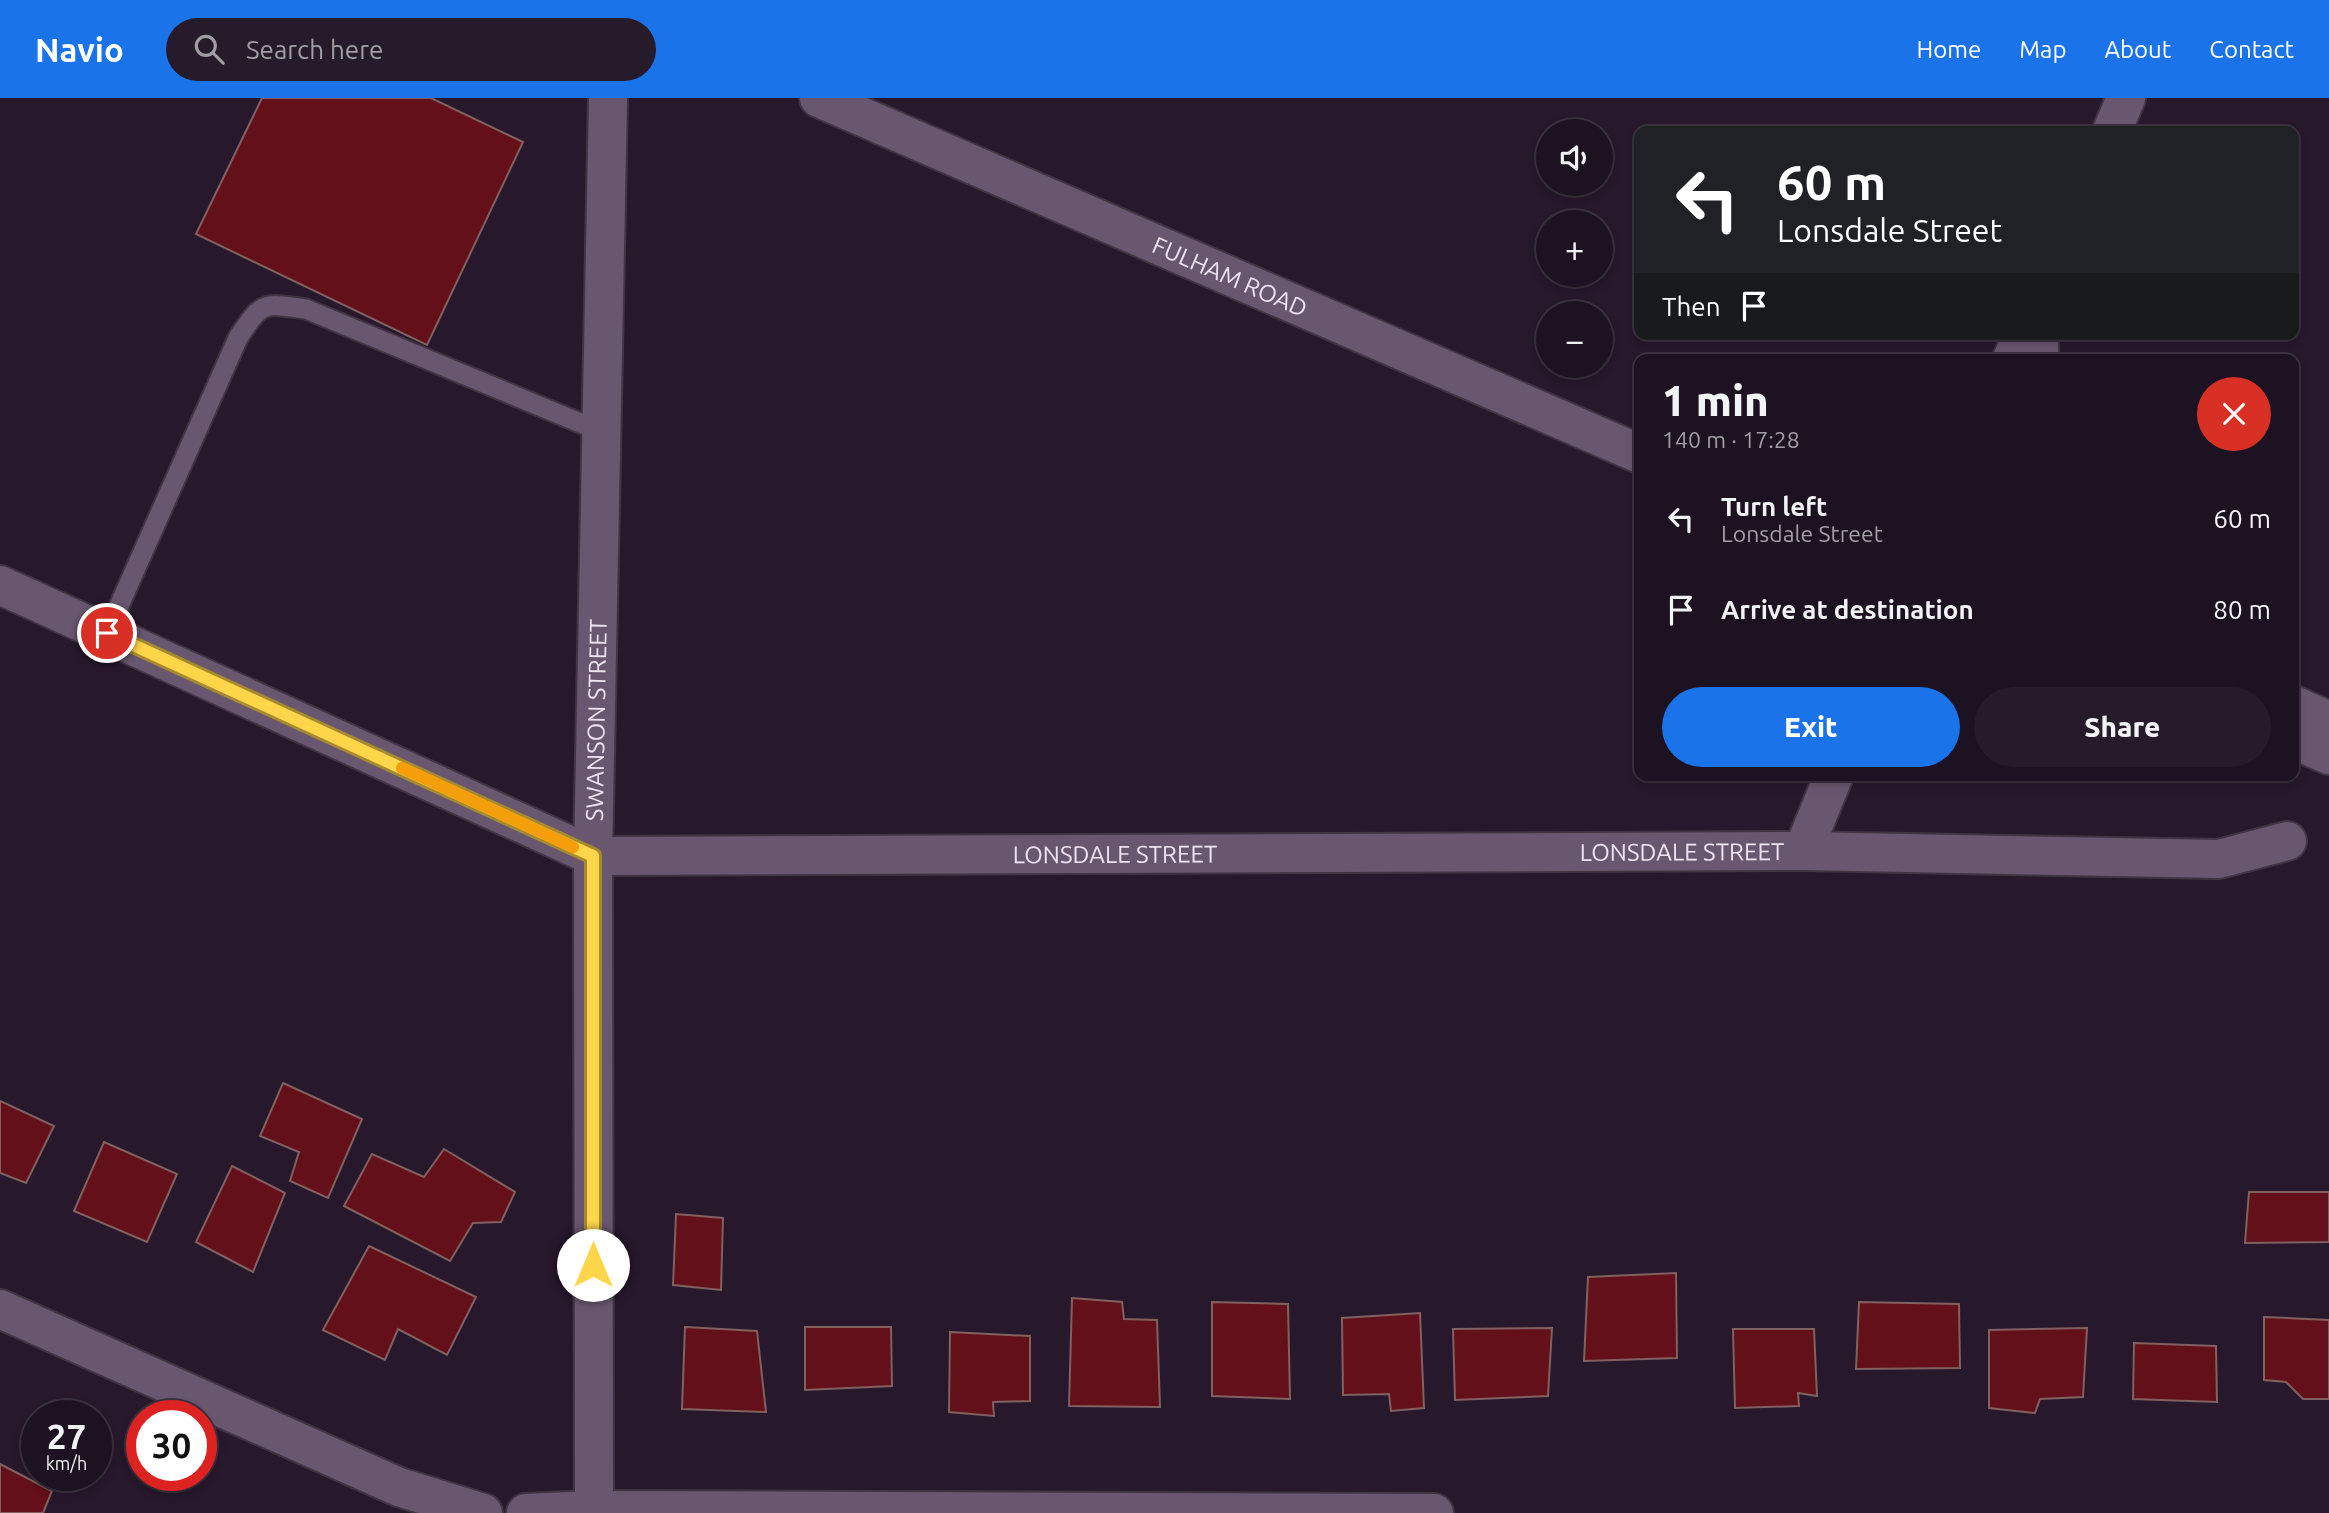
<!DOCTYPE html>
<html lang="en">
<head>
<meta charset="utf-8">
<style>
  :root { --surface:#1d1221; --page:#251b2a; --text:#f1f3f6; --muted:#a09ea5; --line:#3b323f; --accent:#1a73e8 }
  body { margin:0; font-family:Ubuntu,sans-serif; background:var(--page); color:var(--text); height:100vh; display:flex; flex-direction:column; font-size:26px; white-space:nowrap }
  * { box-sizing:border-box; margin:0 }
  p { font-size:23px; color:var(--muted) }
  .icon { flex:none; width:38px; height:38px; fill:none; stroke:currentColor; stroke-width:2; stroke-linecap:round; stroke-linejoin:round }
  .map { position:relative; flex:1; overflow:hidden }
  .side { position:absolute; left:1634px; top:256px; width:665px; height:427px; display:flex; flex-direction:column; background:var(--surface); border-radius:14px; box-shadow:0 4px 10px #0003,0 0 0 2px var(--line) }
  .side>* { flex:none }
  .hud { position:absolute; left:1634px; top:28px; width:665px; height:214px; border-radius:14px; box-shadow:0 4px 10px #0003,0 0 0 2px var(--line); background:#202124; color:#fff; overflow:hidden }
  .fabs { position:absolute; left:1536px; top:21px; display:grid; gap:14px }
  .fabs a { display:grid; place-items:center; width:77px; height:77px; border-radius:50%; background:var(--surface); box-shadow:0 4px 10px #0003,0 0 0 2px var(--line); font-size:35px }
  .speed { position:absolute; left:21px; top:1302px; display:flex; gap:14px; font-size:35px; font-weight:700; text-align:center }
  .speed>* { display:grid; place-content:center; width:91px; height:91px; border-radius:50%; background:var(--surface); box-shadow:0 4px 10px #0003,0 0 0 2px var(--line); line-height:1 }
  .speed small { font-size:18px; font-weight:400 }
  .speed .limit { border:10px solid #d22; background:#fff; color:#111 }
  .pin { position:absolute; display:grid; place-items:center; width:60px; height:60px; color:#fff; margin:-30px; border:4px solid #fff; border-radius:50%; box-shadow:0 2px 7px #0007 }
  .me { position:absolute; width:77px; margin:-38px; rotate:0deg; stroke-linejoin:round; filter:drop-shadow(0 0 5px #0008) }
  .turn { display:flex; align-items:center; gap:24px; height:147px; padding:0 28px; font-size:32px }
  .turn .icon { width:91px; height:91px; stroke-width:2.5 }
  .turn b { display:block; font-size:49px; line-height:60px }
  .then { display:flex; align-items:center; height:66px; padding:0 28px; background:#0003; gap:14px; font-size:26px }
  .round { display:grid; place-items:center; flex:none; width:74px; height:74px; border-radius:37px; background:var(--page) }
  .headline { display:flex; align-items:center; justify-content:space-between; height:119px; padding:0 28px }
  h1 { font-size:42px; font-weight:800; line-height:52px }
  .cta { display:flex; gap:14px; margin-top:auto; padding:14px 28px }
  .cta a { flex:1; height:80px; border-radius:42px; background:var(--accent); color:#fff; font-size:28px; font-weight:800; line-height:80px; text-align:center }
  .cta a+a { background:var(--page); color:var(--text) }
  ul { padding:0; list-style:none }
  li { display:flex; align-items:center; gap:21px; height:91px; padding:0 28px }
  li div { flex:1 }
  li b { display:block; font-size:26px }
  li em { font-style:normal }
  header { display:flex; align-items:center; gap:42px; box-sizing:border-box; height:98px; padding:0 35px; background:var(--accent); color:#fff }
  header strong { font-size:33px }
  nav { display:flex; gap:38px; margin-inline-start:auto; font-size:24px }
  .search { width:490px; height:63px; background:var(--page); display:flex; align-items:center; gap:18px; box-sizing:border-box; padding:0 24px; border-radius:38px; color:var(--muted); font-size:26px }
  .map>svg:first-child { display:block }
</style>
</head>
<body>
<header>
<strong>Navio</strong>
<div class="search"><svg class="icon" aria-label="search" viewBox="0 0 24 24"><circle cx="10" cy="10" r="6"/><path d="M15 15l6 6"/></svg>Search here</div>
<nav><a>Home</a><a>Map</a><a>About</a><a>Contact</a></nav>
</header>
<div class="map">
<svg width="2329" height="1415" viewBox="0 0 2329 1415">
  <rect width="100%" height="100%" fill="#27182c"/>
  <!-- building -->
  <path fill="#63101a" stroke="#816060" stroke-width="2" d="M 262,0 L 431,0 L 523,44 L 427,247 L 196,136 Z
    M 283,985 L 362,1021 L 328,1100 L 290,1083 L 299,1054 L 260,1038 Z
    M 0,1003 L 54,1028 L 26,1085 L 0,1075 Z
    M 104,1044 L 177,1076 L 147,1144 L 74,1113 Z
    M 444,1051 L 515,1094 L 501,1124 L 473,1125 L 450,1163 L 344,1108 L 372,1056 L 424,1079 Z
    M 232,1068 L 285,1095 L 253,1174 L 196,1144 Z
    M 2249,1094 L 2329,1094 L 2329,1144 L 2245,1145 Z
    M 676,1116 L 723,1120 L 721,1192 L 673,1187 Z
    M 369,1148 L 476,1199 L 447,1257 L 398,1231 L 385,1262 L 323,1232 Z
    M 1676,1175 L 1677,1260 L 1584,1263 L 1588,1179 Z
    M 1072,1200 L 1122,1204 L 1124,1221 L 1157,1222 L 1160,1309 L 1069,1308 Z
    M 1212,1204 L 1288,1206 L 1290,1301 L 1212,1298 Z
    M 1859,1204 L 1959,1206 L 1960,1270 L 1856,1271 Z
    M 1420,1215 L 1424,1310 L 1391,1313 L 1389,1296 L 1343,1297 L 1342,1220 Z
    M 2264,1219 L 2329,1222 L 2329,1301 L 2303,1301 L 2286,1284 L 2264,1282 Z
    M 685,1229 L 757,1233 L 766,1314 L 682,1311 Z
    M 805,1229 L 891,1229 L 892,1288 L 805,1292 Z
    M 1552,1230 L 1548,1298 L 1455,1302 L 1453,1231 Z
    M 2087,1230 L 2083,1299 L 2040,1301 L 2035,1315 L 1989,1310 L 1989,1232 Z
    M 1733,1231 L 1814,1231 L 1817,1298 L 1798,1295 L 1799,1308 L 1735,1310 Z
    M 950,1234 L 1030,1238 L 1030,1303 L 993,1304 L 994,1318 L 949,1314 Z
    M 2134,1245 L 2216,1248 L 2217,1304 L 2133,1301 Z
    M 0,1366 L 52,1393 L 43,1415 L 0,1415 Z"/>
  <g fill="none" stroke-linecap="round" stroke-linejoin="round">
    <defs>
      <path id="service" d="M 107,535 L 238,240 C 262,203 263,205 306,211 L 602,334"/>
      <g id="minor">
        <path d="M 2112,33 L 2126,0"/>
        <path d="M 2012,261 L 2023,236"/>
        <path id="s1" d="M 0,487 L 593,758 L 1803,753 L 2219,761 L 2287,743"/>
        <path d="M 1803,753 L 1834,677"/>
        <path id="s2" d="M 594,1415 L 593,758 L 608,0"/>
      </g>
      <g id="tertiary">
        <path id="s3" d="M 819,0 L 1640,356"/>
        <path d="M 2039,236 L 2039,261"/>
        <path d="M 2294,607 L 2329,623"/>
        <path d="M 2294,642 L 2329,657"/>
        <path d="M 0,1211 L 399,1389 L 483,1415"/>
        <path d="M 526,1415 L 593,1412 L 1434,1415"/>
      </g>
    </defs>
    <!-- service casing -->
    <use href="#service" stroke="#413544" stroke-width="23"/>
    <!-- minor casing -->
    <use href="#minor" stroke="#413544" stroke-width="42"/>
    <!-- tertiary casing -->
    <use href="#tertiary" stroke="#413544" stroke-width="42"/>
    <!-- service -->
    <use href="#service" stroke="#69576f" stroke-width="19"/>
    <!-- minor -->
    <use href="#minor" stroke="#69576f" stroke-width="38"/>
    <!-- tertiary -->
    <use href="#tertiary" stroke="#69576f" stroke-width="38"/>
  </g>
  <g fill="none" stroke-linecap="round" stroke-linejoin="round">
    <defs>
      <path id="route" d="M 107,535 L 593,758 L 593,1167"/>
    </defs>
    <!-- route casing -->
    <use href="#route" stroke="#a68a30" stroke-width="18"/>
    <!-- route -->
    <use href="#route" stroke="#ffd54a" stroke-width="12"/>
    <!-- slow -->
    <path stroke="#f59e0b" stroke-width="12" d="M 402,670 L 573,749"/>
  </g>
  <g text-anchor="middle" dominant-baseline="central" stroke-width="7" stroke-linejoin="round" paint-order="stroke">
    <!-- street labels -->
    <g font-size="24" fill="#ede2f0" stroke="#27182c">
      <text stroke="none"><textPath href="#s3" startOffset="448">FULHAM ROAD</textPath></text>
      <text stroke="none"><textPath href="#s2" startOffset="793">SWANSON STREET</textPath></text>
      <text stroke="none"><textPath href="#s1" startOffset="1741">LONSDALE STREET</textPath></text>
      <text stroke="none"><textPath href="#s1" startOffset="1174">LONSDALE STREET</textPath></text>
    </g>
  </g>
</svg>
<div class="fabs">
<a><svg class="icon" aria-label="sound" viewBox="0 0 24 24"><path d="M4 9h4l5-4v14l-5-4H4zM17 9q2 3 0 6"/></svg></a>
<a>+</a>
<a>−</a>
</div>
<div class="speed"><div>27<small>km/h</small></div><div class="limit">30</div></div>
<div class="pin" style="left:107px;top:535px;background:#d93025"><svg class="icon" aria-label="arrive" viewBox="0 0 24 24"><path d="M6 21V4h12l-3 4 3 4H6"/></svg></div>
<svg class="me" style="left:593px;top:1167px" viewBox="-20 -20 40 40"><circle r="19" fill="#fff"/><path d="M0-13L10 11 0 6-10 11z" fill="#ffd54a"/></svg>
<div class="hud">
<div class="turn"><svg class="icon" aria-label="left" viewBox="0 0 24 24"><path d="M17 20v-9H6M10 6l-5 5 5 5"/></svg><div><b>60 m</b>Lonsdale Street</div></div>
<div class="then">Then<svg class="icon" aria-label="arrive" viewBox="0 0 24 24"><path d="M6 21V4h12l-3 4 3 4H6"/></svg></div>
</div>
<section class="side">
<div class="headline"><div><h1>1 min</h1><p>140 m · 17:28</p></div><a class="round" style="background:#d93025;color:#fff"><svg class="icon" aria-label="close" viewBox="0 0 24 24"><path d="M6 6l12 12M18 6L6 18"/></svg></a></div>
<ul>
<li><svg class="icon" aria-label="left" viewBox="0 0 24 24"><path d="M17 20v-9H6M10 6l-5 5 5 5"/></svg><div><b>Turn left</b><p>Lonsdale Street</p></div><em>60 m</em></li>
<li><svg class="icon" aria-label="arrive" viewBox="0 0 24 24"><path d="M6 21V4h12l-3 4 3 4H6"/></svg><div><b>Arrive at destination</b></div><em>80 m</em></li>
</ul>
<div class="cta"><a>Exit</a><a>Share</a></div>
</section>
</div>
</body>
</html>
